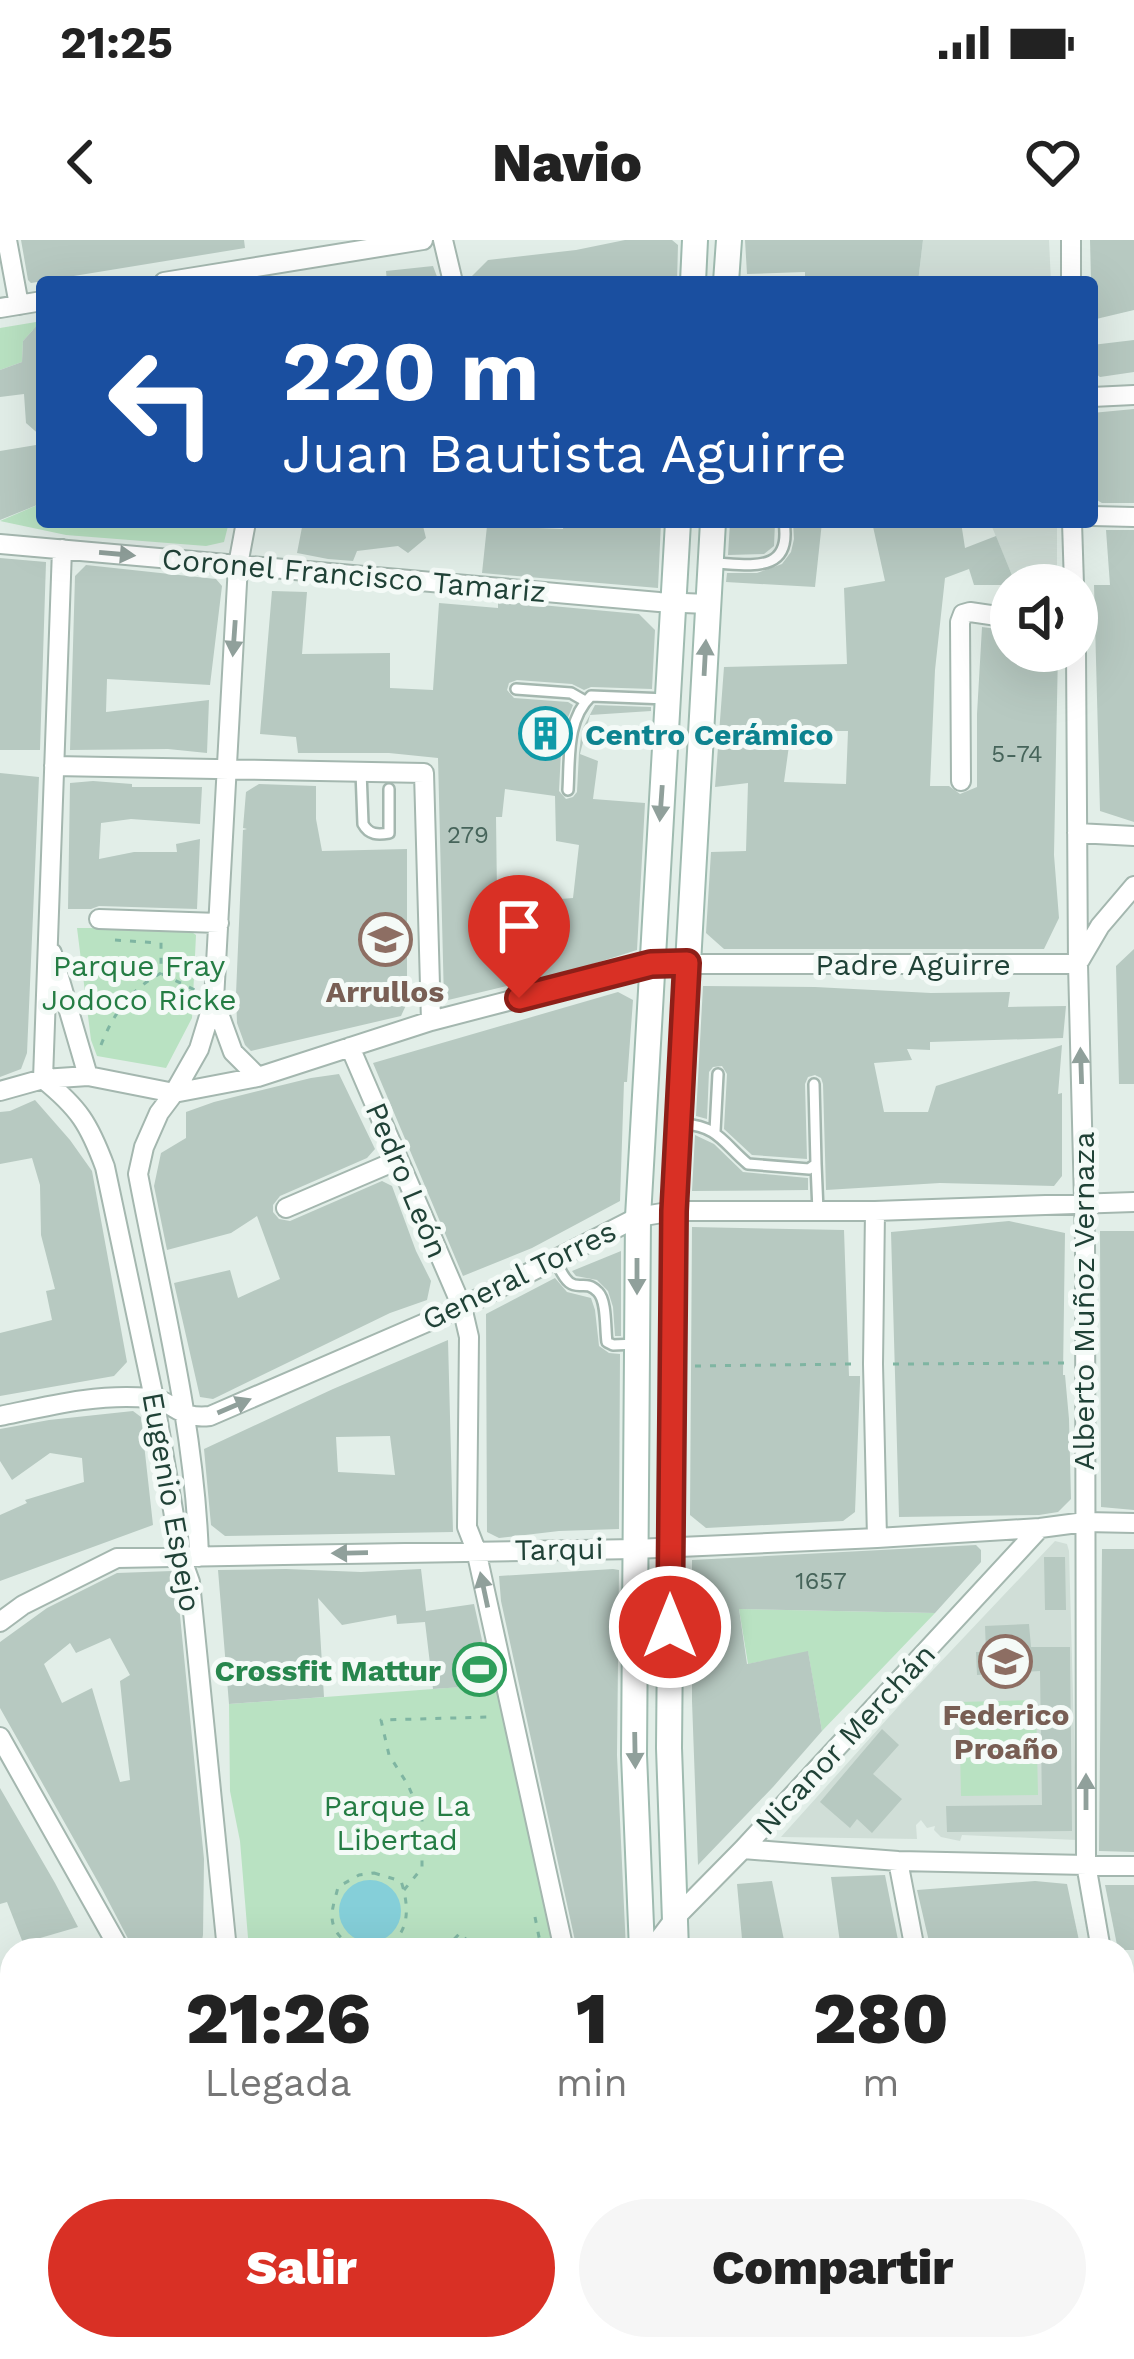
<!DOCTYPE html>
<html lang="es">
<head>
<meta charset="utf-8">
<style>
  :root { --surface:#fff; --page:#f6f6f6; --text:#222; --muted:#767676; --accent:#d93025 }
  body { margin:0; font-family:"Work Sans",sans-serif; background:var(--page); color:var(--text); height:100vh; display:flex; flex-direction:column; font-size:45px; white-space:nowrap }
  * { box-sizing:border-box; margin:0 }
  p { font-size:39px; color:var(--muted) }
  .icon { flex:none; width:66px; height:66px; fill:none; stroke:currentColor; stroke-width:2; stroke-linecap:round; stroke-linejoin:round }
  .map { position:relative; flex:1; overflow:hidden }
  .side { position:absolute; left:0px; top:1698px; width:1134px; height:423px; display:flex; flex-direction:column; background:var(--surface); border-radius:36px 36px 0 0; box-shadow:0 12px 48px #0002 }
  .side>* { flex:none }
  .top-card { position:absolute; left:36px; top:36px; width:1062px; height:252px; border-radius:12px; box-shadow:0 12px 48px #0002; background:#1a4fa0; color:#fff; overflow:hidden }
  .tools { position:absolute; left:990px; top:324px; display:grid; gap:24px }
  .tools a { display:grid; place-items:center; width:108px; height:108px; border-radius:50%; background:var(--surface); box-shadow:0 12px 48px #0002; font-size:60px }
  .pin { position:absolute; display:grid; place-items:center; width:102px; height:102px; color:#fff; margin:-123px -51px; border-radius:50% 50% 50% 0; rotate:-45deg; box-shadow:0 0 12px #0007 }
  .pin .icon { rotate:45deg }
  .me { position:absolute; width:132px; margin:-66px; rotate:0deg; stroke-linejoin:round; filter:drop-shadow(0 0 9px #0008) }
  .turn { display:flex; align-items:center; gap:42px; height:252px; padding:0 48px; font-size:54px }
  .turn .icon { width:156px; height:156px; stroke-width:2.5 }
  .turn b { display:block; font-size:84px; line-height:102px }
  .eta { display:flex; justify-content:space-evenly; align-items:center; height:204px; text-align:center }
  .eta b { font-size:72px; font-weight:800; line-height:84px }
  .button { display:flex; gap:24px; margin-top:auto; padding:24px 48px }
  .button a { flex:1; height:138px; border-radius:72px; background:var(--accent); color:#fff; font-size:48px; font-weight:800; line-height:138px; text-align:center }
  .button a+a { background:var(--page); color:var(--text) }
  .status { display:flex; justify-content:space-between; align-items:center; height:84px; padding:0 60px; background:var(--surface); direction:ltr }
  .status svg { height:33px; fill:currentColor }
  header { display:flex; justify-content:space-between; align-items:center; height:156px; padding:0 48px; background:var(--surface); font-size:54px; font-weight:800 }
  .map>svg:first-child { display:block }
</style>
</head>
<body>
<div class="status"><b>21:25</b><svg viewBox="0 0 49 12"><path d="M0 12V9h3v3zM5 12V6h3v6zM10 12V3h3v9zM15 12V0h3v12zM26 1h20v11H26zM47 4h2v5h-2z"/></svg></div>
<header><svg class="icon" aria-label="back" viewBox="0 0 24 24"><path d="M15 5l-7 7 7 7"/></svg>Navio<svg class="icon" aria-label="heart" viewBox="0 0 24 24"><path d="M12 20l-8-8c-3-5 5-10 8-4 3-6 11-1 8 4z"/></svg></header>
<div class="map">
<svg width="1134" height="2119" viewBox="0 0 1134 2119">
  <rect width="100%" height="100%" fill="#e2eee8"/>
  <!-- built -->
  <path fill="#d0ded7" d="M 923,0 L 1049,0 L 1051,42 L 918,42 Z
    M 990,282 L 1057,282 L 1057,325 L 1042,345 L 1016,345 Z
    M 1055,1301 L 1067,1304 L 1069,1311 L 1077,1600 L 962,1595 L 960,1601 L 941,1597 L 934,1590 L 935,1586 L 927,1588 L 921,1580 L 916,1585 L 917,1599 L 781,1597 L 897,1468 Z"/>
  <!-- green -->
  <path fill="#b9e2c2" d="M 42,81 L 42,92 L 33,90 L 23,101 L 22,122 L 0,130 L 0,88 Z
    M 42,263 L 42,282 L 229,282 L 224,302 L 206,306 L 66,295 L 0,281 Z
    M 77,688 L 186,688 L 196,695 L 192,778 L 166,828 L 97,816 L 91,800 Z
    M 739,1369 L 935,1373 L 822,1491 L 808,1412 L 748,1424 Z
    M 501,1444 L 555,1710 L 249,1710 L 240,1601 L 230,1551 L 229,1464 Z
    M 1036,1460 L 1038,1555 L 961,1556 L 959,1462 Z"/>
  <!-- water -->
  <path fill="#85cfd9" d="M339 1671a31 31 0 1 1 62 0a31 31 0 1 1-62 0Z"/>
  <!-- building -->
  <path fill="#b7c9c1" fill-rule="evenodd" d="M 21,0 L 244,0 L 245,8 L 31,43 L 28,40 Z
    M 625,0 L 672,0 L 678,5 L 677,42 L 466,42 L 488,20 L 576,10 Z
    M 745,0 L 923,0 L 918,42 L 805,42 L 805,32 L 747,34 Z
    M 1090,0 L 1134,0 L 1134,70 L 1092,80 Z
    M 433,26 L 439,42 L 387,42 L 386,31 Z
    M 42,80 L 42,197 L 26,183 L 24,154 L 0,157 L 0,130 L 22,122 L 23,101 Z
    M 1134,100 L 1134,132 L 1100,137 L 1092,131 L 1092,105 Z
    M 1134,169 L 1134,263 L 1102,263 L 1093,258 L 1092,173 Z
    M 42,204 L 42,263 L 0,280 L 0,211 Z
    M 303,282 L 422,282 L 426,298 L 408,313 L 398,306 L 357,311 L 353,321 L 328,319 L 297,313 Z
    M 564,282 L 661,282 L 658,348 L 482,333 L 487,286 L 563,289 Z
    M 730,282 L 775,282 L 774,306 L 764,314 L 728,315 Z
    M 793,282 L 822,282 L 815,347 L 726,342 L 727,333 L 757,333 L 782,324 L 791,312 L 794,299 Z
    M 872,282 L 961,282 L 965,308 L 996,296 L 1016,345 L 974,345 L 969,329 L 945,338 L 935,430 L 930,546 L 949,546 L 960,554 L 977,547 L 977,474 L 982,387 L 1011,391 L 1011,411 L 1058,411 L 1054,615 L 1059,678 L 1044,709 L 724,709 L 706,693 L 711,612 L 746,611 L 748,543 L 715,547 L 724,427 L 847,424 L 844,348 L 885,341 ZM 791,491 L 848,491 L 846,544 L 784,542 Z
    M 1106,290 L 1134,290 L 1134,582 L 1100,571 L 1094,345 L 1110,345 Z
    M 0,318 L 46,322 L 40,510 L 0,510 Z
    M 86,325 L 216,339 L 222,346 L 210,445 L 107,439 L 106,472 L 209,460 L 207,513 L 168,509 L 70,510 L 75,336 Z
    M 272,351 L 307,352 L 302,414 L 390,413 L 390,448 L 433,450 L 439,363 L 498,368 L 498,361 L 639,374 L 655,390 L 652,449 L 591,447 L 584,450 L 572,444 L 517,440 L 509,443 L 507,450 L 514,458 L 568,462 L 573,465 L 565,485 L 561,512 L 559,551 L 566,559 L 573,557 L 577,552 L 579,513 L 582,490 L 595,465 L 651,467 L 651,471 L 590,475 L 580,514 L 598,521 L 593,559 L 645,563 L 637,710 L 574,730 L 444,761 L 438,518 L 389,513 L 298,513 L 296,497 L 260,494 ZM 505,549 L 555,556 L 556,601 L 579,605 L 573,658 L 536,661 L 497,655 L 496,577 L 502,577 Z
    M 0,533 L 39,537 L 27,813 L 21,829 L 0,837 Z
    M 93,541 L 132,544 L 132,547 L 202,547 L 200,584 L 131,579 L 101,583 L 99,619 L 134,612 L 177,612 L 176,604 L 200,599 L 197,669 L 99,666 L 91,669 L 68,669 L 70,543 Z
    M 259,544 L 316,546 L 316,579 L 322,611 L 407,609 L 407,763 L 401,776 L 251,811 L 245,805 L 237,783 L 236,754 L 243,590 L 247,589 L 243,588 L 246,552 Z
    M 1134,709 L 1134,844 L 1119,844 L 1116,726 Z
    M 703,746 L 815,747 L 931,753 L 1010,752 L 1008,767 L 1066,766 L 1063,798 L 930,802 L 930,810 L 907,809 L 912,820 L 874,823 L 884,872 L 928,872 L 936,846 L 1062,805 L 1058,854 L 1062,853 L 1062,936 L 1054,946 L 940,943 L 826,950 L 823,844 L 821,838 L 815,835 L 808,837 L 805,844 L 807,919 L 752,915 L 724,889 L 727,834 L 722,826 L 713,827 L 709,832 L 707,879 L 696,876 Z
    M 618,752 L 633,760 L 627,842 L 624,842 L 620,961 L 532,1008 L 463,1036 L 373,823 Z
    M 339,834 L 375,909 L 367,918 L 280,956 L 273,965 L 273,972 L 279,979 L 290,981 L 382,941 L 392,946 L 416,1011 L 431,1041 L 427,1060 L 390,1073 L 213,1159 L 200,1157 L 174,1043 L 230,1030 L 238,1058 L 280,1039 L 257,976 L 231,993 L 167,1010 L 154,946 L 161,913 L 186,898 L 186,872 L 214,862 L 311,838 Z
    M 35,860 L 70,900 L 92,931 L 127,1122 L 114,1136 L 0,1156 L 0,1093 L 52,1080 L 46,1051 L 55,1049 L 41,995 L 40,945 L 32,918 L 0,924 L 0,872 L 10,871 Z
    M 695,895 L 714,904 L 743,932 L 808,938 L 808,950 L 692,951 Z
    M 1009,981 L 1065,993 L 1063,1135 L 1065,1135 L 1069,1179 L 1071,1259 L 1058,1272 L 1039,1275 L 899,1277 L 891,992 Z
    M 692,987 L 844,990 L 849,1136 L 860,1136 L 860,1142 L 855,1272 L 843,1281 L 706,1288 L 690,1275 Z
    M 1100,991 L 1134,991 L 1134,1270 L 1101,1267 Z
    M 621,1011 L 621,1096 L 615,1096 L 613,1067 L 608,1051 L 597,1040 L 576,1036 L 572,1031 Z
    M 555,1038 L 567,1052 L 591,1058 L 595,1070 L 599,1106 L 609,1113 L 620,1114 L 619,1289 L 559,1291 L 499,1298 L 487,1292 L 486,1074 Z
    M 448,1100 L 453,1292 L 225,1296 L 211,1285 L 204,1209 L 333,1149 ZM 390,1196 L 395,1235 L 338,1232 L 336,1197 Z
    M 133,1171 L 141,1177 L 153,1285 L 0,1341 L 0,1275 L 27,1263 L 25,1260 L 84,1242 L 82,1218 L 50,1213 L 12,1240 L 0,1221 L 0,1189 L 49,1180 Z
    M 976,1305 L 981,1310 L 981,1322 L 935,1373 L 739,1369 L 747,1424 L 808,1411 L 822,1491 L 773,1547 L 698,1625 L 692,1461 L 692,1320 Z
    M 1102,1309 L 1134,1309 L 1134,1612 L 1099,1611 Z
    M 1044,1317 L 1065,1317 L 1066,1370 L 1045,1370 Z
    M 286,1329 L 361,1332 L 421,1329 L 426,1371 L 474,1364 L 492,1445 L 433,1449 L 425,1382 L 397,1384 L 396,1375 L 342,1385 L 318,1358 L 324,1457 L 229,1464 L 218,1330 Z
    M 613,1329 L 619,1330 L 617,1515 L 626,1710 L 577,1710 L 501,1361 L 499,1336 Z
    M 172,1331 L 177,1345 L 204,1619 L 203,1695 L 200,1710 L 134,1710 L 102,1649 L 0,1468 L 0,1402 L 47,1368 L 117,1333 ZM 110,1398 L 130,1435 L 120,1441 L 130,1540 L 120,1542 L 92,1448 L 62,1463 L 44,1424 L 70,1403 L 76,1413 Z
    M 1029,1384 L 1031,1407 L 1070,1407 L 1072,1591 L 947,1592 L 946,1566 L 1042,1565 L 1040,1431 L 977,1435 L 976,1412 L 986,1412 L 985,1386 Z
    M 882,1489 L 899,1505 L 873,1534 L 902,1559 L 872,1593 L 857,1579 L 850,1588 L 820,1562 Z
    M 0,1548 L 55,1643 L 78,1687 L 23,1703 L 7,1662 L 0,1664 Z
    M 885,1635 L 900,1710 L 841,1710 L 831,1637 Z
    M 772,1641 L 786,1710 L 743,1710 L 737,1644 Z
    M 1035,1641 L 1067,1644 L 1081,1710 L 931,1710 L 917,1650 Z
    M 1105,1645 L 1134,1645 L 1134,1710 L 1118,1710 Z"/>
  <g fill="none" stroke-linecap="round" stroke-linejoin="round">
    <defs>
      <path id="lane" d="M 716,323 C 753,325 792,333 784,282
        M 516,449 L 571,453 L 585,461
        M 361,531 L 363,584 C 369,595 378,595 389,593 L 389,549
        M 568,550 C 570,518 566,480 591,456 L 667,459
        M 684,884 C 718,886 724,904 748,924 L 809,929 L 816,924 L 814,844
        M 715,891 L 718,834
        M 816,924 L 818,971
        M 555,1018 C 573,1064 581,1034 598,1052 C 607,1061 605,1089 607,1102 L 613,1105 L 637,1104"/>
      <path id="street" d="M 7,0 L 19,65
        M 443,0 L 453,42
        M 164,42 L 423,0
        M 1071,42 L 1071,0
        M 0,68 L 42,61
        M 1092,157 L 1134,155
        M 1092,276 L 1134,277
        M 246,282 L 238,325 L 214,760 L 233,812 L 258,837
        M 1072,282 L 1074,345
        M 0,304 L 659,362 L 708,364
        M 62,309 L 43,839 C 79,868 89,884 105,927 L 154,1158 L 181,1317 L 190,1342 L 227,1710
        M 1076,411 L 1078,724 L 1085,1001 L 1086,1624 L 1101,1710
        M 54,526 L 424,533 L 431,781
        M 961,541 L 960,382 L 963,374 L 970,372 L 1011,378
        M 1077,593 L 1134,596
        M 99,679 L 219,683
        M 52,713 L 88,836
        M 1080,720 L 1100,686 L 1134,646
        M 350,807 L 462,1067 L 469,1097 L 467,1287 L 476,1310 L 564,1710
        M 0,851 L 43,839 L 88,836 L 174,853 L 258,837 L 431,781 L 651,724 L 1078,724
        M 286,968 L 398,920
        M 875,971 L 873,1124 L 877,1298
        M 0,1176 C 48,1166 99,1153 149,1158 C 174,1160 177,1180 210,1176 L 462,1067 L 638,977 L 674,971 L 875,971 L 1134,962
        M 199,1317 C 195,1187 162,1061 138,934 L 144,907 L 159,873 L 174,853 L 199,809 L 214,760
        M 0,1382 L 23,1365 L 117,1318 L 635,1309 L 877,1298 L 1040,1288 L 1085,1282 L 1134,1283
        M 0,1497 L 120,1710
        M 743,1609 L 898,1621 L 1134,1626
        M 898,1621 L 915,1710
        M 651,1710 L 676,1677 L 743,1609 L 1040,1288
        M 1122,1829 L 1134,1898
        M 1122,1994 L 1134,1990
        M 991,2109 L 993,2119
        M 270,2119 L 279,2109
        M 829,2119 L 850,2109"/>
      <path id="secondary" d="M 693,42 L 695,0
        M 726,42 L 729,0
        M 642,1710 L 634,1515 L 638,977 L 678,282
        M 676,1710 L 669,1508 L 674,971 L 713,282
        M 668,2109 L 670,2119
        M 700,2109 L 703,2119"/>
      <path id="primary" d="M 0,1945 L 12,1959
        M 0,2009 L 12,2020
        M 132,2109 L 147,2119
        M 219,2109 L 234,2119"/>
    </defs>
    <!-- lane casing -->
    <use href="#lane" stroke="#a4b7af" stroke-width="14"/>
    <!-- street casing -->
    <use href="#street" stroke="#a4b7af" stroke-width="22"/>
    <!-- secondary casing -->
    <use href="#secondary" stroke="#9fbbb0" stroke-width="28"/>
    <!-- primary casing -->
    <use href="#primary" stroke="#c1cac7" stroke-width="32"/>
    <!-- path -->
    <path stroke="#7fb5a2" stroke-width="3" stroke-dasharray="6 9" stroke-linecap="butt" d="M 115,700 L 159,703
      M 162,734 L 197,751
      M 101,805 C 113,774 131,749 161,733 L 161,702
      M 893,1124 L 1064,1123
      M 695,1126 L 854,1124
      M 374,1633 L 401,1641 C 430,1728 332,1722 332,1676 C 332,1667 336,1656 338,1647 L 359,1635 Z
      M 404,1650 L 422,1628 L 422,1578 L 408,1545 L 389,1515 L 381,1480 L 490,1477
      M 535,1677 L 541,1707 L 539,1710
      M 399,1700 L 411,1710
      M 444,1710 L 460,1693 L 476,1710"/>
    <!-- lane -->
    <use href="#lane" stroke="#fff" stroke-width="9"/>
    <!-- street -->
    <use href="#street" stroke="#fff" stroke-width="18"/>
    <!-- secondary -->
    <use href="#secondary" stroke="#fff" stroke-width="24"/>
    <!-- primary -->
    <use href="#primary" stroke="#62a994" stroke-width="27"/>
  </g>
  <!-- one-way arrows -->
  <defs><path id="oneway-solid" d="M-6-.8H1V-3.2L6.5 0L1 3.2V.8H-6Z" transform="scale(3)"/></defs>
  <g fill="#90a09b">
    <use href="#oneway-solid" transform="translate(117 314) rotate(5)"/>
    <use href="#oneway-solid" transform="translate(234 398) rotate(94)"/>
    <use href="#oneway-solid" transform="translate(705 418) rotate(-87)"/>
    <use href="#oneway-solid" transform="translate(661 563) rotate(94)"/>
    <use href="#oneway-solid" transform="translate(1081 826) rotate(-92)"/>
    <use href="#oneway-solid" transform="translate(637 1036) rotate(90)"/>
    <use href="#oneway-solid" transform="translate(234 1166) rotate(-23)"/>
    <use href="#oneway-solid" transform="translate(350 1313) rotate(179)"/>
    <use href="#oneway-solid" transform="translate(484 1350) rotate(-102)"/>
    <use href="#oneway-solid" transform="translate(635 1510) rotate(89)"/>
    <use href="#oneway-solid" transform="translate(1086 1552) rotate(-90)"/>
  </g>
  <g fill="none" stroke-linecap="round" stroke-linejoin="round">
    <defs>
      <path id="route" d="M 519,758 L 651,724 L 687,723 L 674,971 L 670,1387"/>
    </defs>
    <!-- route casing -->
    <use href="#route" stroke="#8d1f18" stroke-width="30"/>
    <!-- route -->
    <use href="#route" stroke="#d93025" stroke-width="21"/>
  </g>
  <!-- icons -->
  <defs>
    <symbol id="building-ring" viewBox="-11 -11 22 22"><circle r="9.5" fill="#f4faf7" stroke="#0f9aa8" stroke-width="1.5"/><path d="M-4-6H4V6H1V3H-1V6H-4ZM-2.5-4.3h1.7v1.8h-1.7ZM.8-4.3h1.7v1.8H.8ZM-2.5-1h1.7V.8h-1.7ZM.8-1h1.7V.8H.8Z" fill="#0f9aa8"/></symbol>
    <symbol id="school-ring" viewBox="-11 -11 22 22"><circle r="9.5" fill="#f4faf7" stroke="#8d6e63" stroke-width="1.5"/><path d="M0-5L7-2L0 1L-7-2ZM-4 1L0 2.5L4 1V4Q0 6-4 4Z" fill="#8d6e63"/></symbol>
    <symbol id="stadium-ring" viewBox="-11 -11 22 22"><circle r="9.5" fill="#f4faf7" stroke="#2e9e5b" stroke-width="1.5"/><path d="M0-5a6.5 5 0 1 0 0 10a6.5 5 0 1 0 0-10ZM-3.5-1.8h7v3.6h-7Z" fill="#2e9e5b"/></symbol>
  </defs>
  <g fill-rule="evenodd">
    <use href="#building-ring" x="516" y="464" width="59" height="59"/>
    <use href="#school-ring" x="356" y="670" width="59" height="59"/>
    <use href="#school-ring" x="976" y="1392" width="59" height="59"/>
    <use href="#stadium-ring" x="450" y="1400" width="59" height="59"/>
  </g>
  <g text-anchor="middle" dominant-baseline="central" stroke-width="10" stroke-linejoin="round" paint-order="stroke">
    <!-- number labels -->
    <g font-size="24" fill="#46645a">
      <text x="1017" y="514">5-74</text>
      <text x="468" y="595">279</text>
      <text x="821" y="1341">1657</text>
    </g>
    <!-- street labels -->
    <g font-size="30" fill="#204237" stroke="#f4faf7">
      <text transform="translate(354 335) rotate(5)">Coronel Francisco Tamariz</text>
      <text x="913" y="724">Padre Aguirre</text>
      <text transform="translate(407 940) rotate(67)">Pedro León</text>
      <text transform="translate(519 1035) rotate(-26)">General Torres</text>
      <text transform="translate(1083 1061) rotate(-90)">Alberto Muñoz Vernaza</text>
      <text transform="translate(172 1262) rotate(80)">Eugenio Espejo</text>
      <text transform="translate(559 1309) rotate(-1)">Tarqui</text>
      <text transform="translate(845 1499) rotate(-47)">Nicanor Merchán</text>
    </g>
    <!-- culture labels -->
    <g font-size="30" font-weight="bold" fill="#0d838f" stroke="#f4faf7" text-anchor="start">
      <text x="585" y="494">Centro Cerámico</text>
    </g>
    <!-- park labels -->
    <g font-size="30" fill="#257d44" stroke="#f4faf7">
      <text x="139" y="725">Parque Fray<tspan x="139" dy="34">Jodoco Ricke</tspan></text>
      <text x="397" y="1565">Parque La<tspan x="397" dy="34">Libertad</tspan></text>
    </g>
    <!-- education labels -->
    <g font-size="30" font-weight="bold" fill="#785e54" stroke="#f4faf7">
      <text x="385" y="751">Arrullos</text>
      <text x="1006" y="1474">Federico<tspan x="1006" dy="34">Proaño</tspan></text>
    </g>
    <!-- leisure labels -->
    <g font-size="30" font-weight="bold" fill="#27864d" stroke="#f4faf7" text-anchor="end">
      <text x="441" y="1430">Crossfit Mattur</text>
    </g>
  </g>
</svg>
<div class="tools">
<a><svg class="icon" aria-label="sound" viewBox="0 0 24 24"><path d="M4 9h4l5-4v14l-5-4H4zM17 9q2 3 0 6"/></svg></a>
</div>
<div class="pin" style="left:519px;top:758px;background:#d93025"><svg class="icon" aria-label="arrive" viewBox="0 0 24 24"><path d="M6 21V4h12l-3 4 3 4H6"/></svg></div>
<svg class="me" style="left:670px;top:1387px" viewBox="-20 -20 40 40"><circle r="17" fill="#d93025" stroke="#fff" stroke-width="3"/><path d="M0-11L8 9 0 5-8 9z" fill="#fff"/></svg>
<div class="top-card">
<div class="turn"><svg class="icon" aria-label="left" viewBox="0 0 24 24"><path d="M17 20v-9H6M10 6l-5 5 5 5"/></svg><div><b>220 m</b>Juan Bautista Aguirre</div></div>
</div>
<section class="side">
<div class="eta">
<div><b>21:26</b><p>Llegada</p></div>
<div><b>1</b><p>min</p></div>
<div><b>280</b><p>m</p></div>
</div>
<div class="button"><a>Salir</a><a>Compartir</a></div>
</section>
</div>
</body>
</html>
